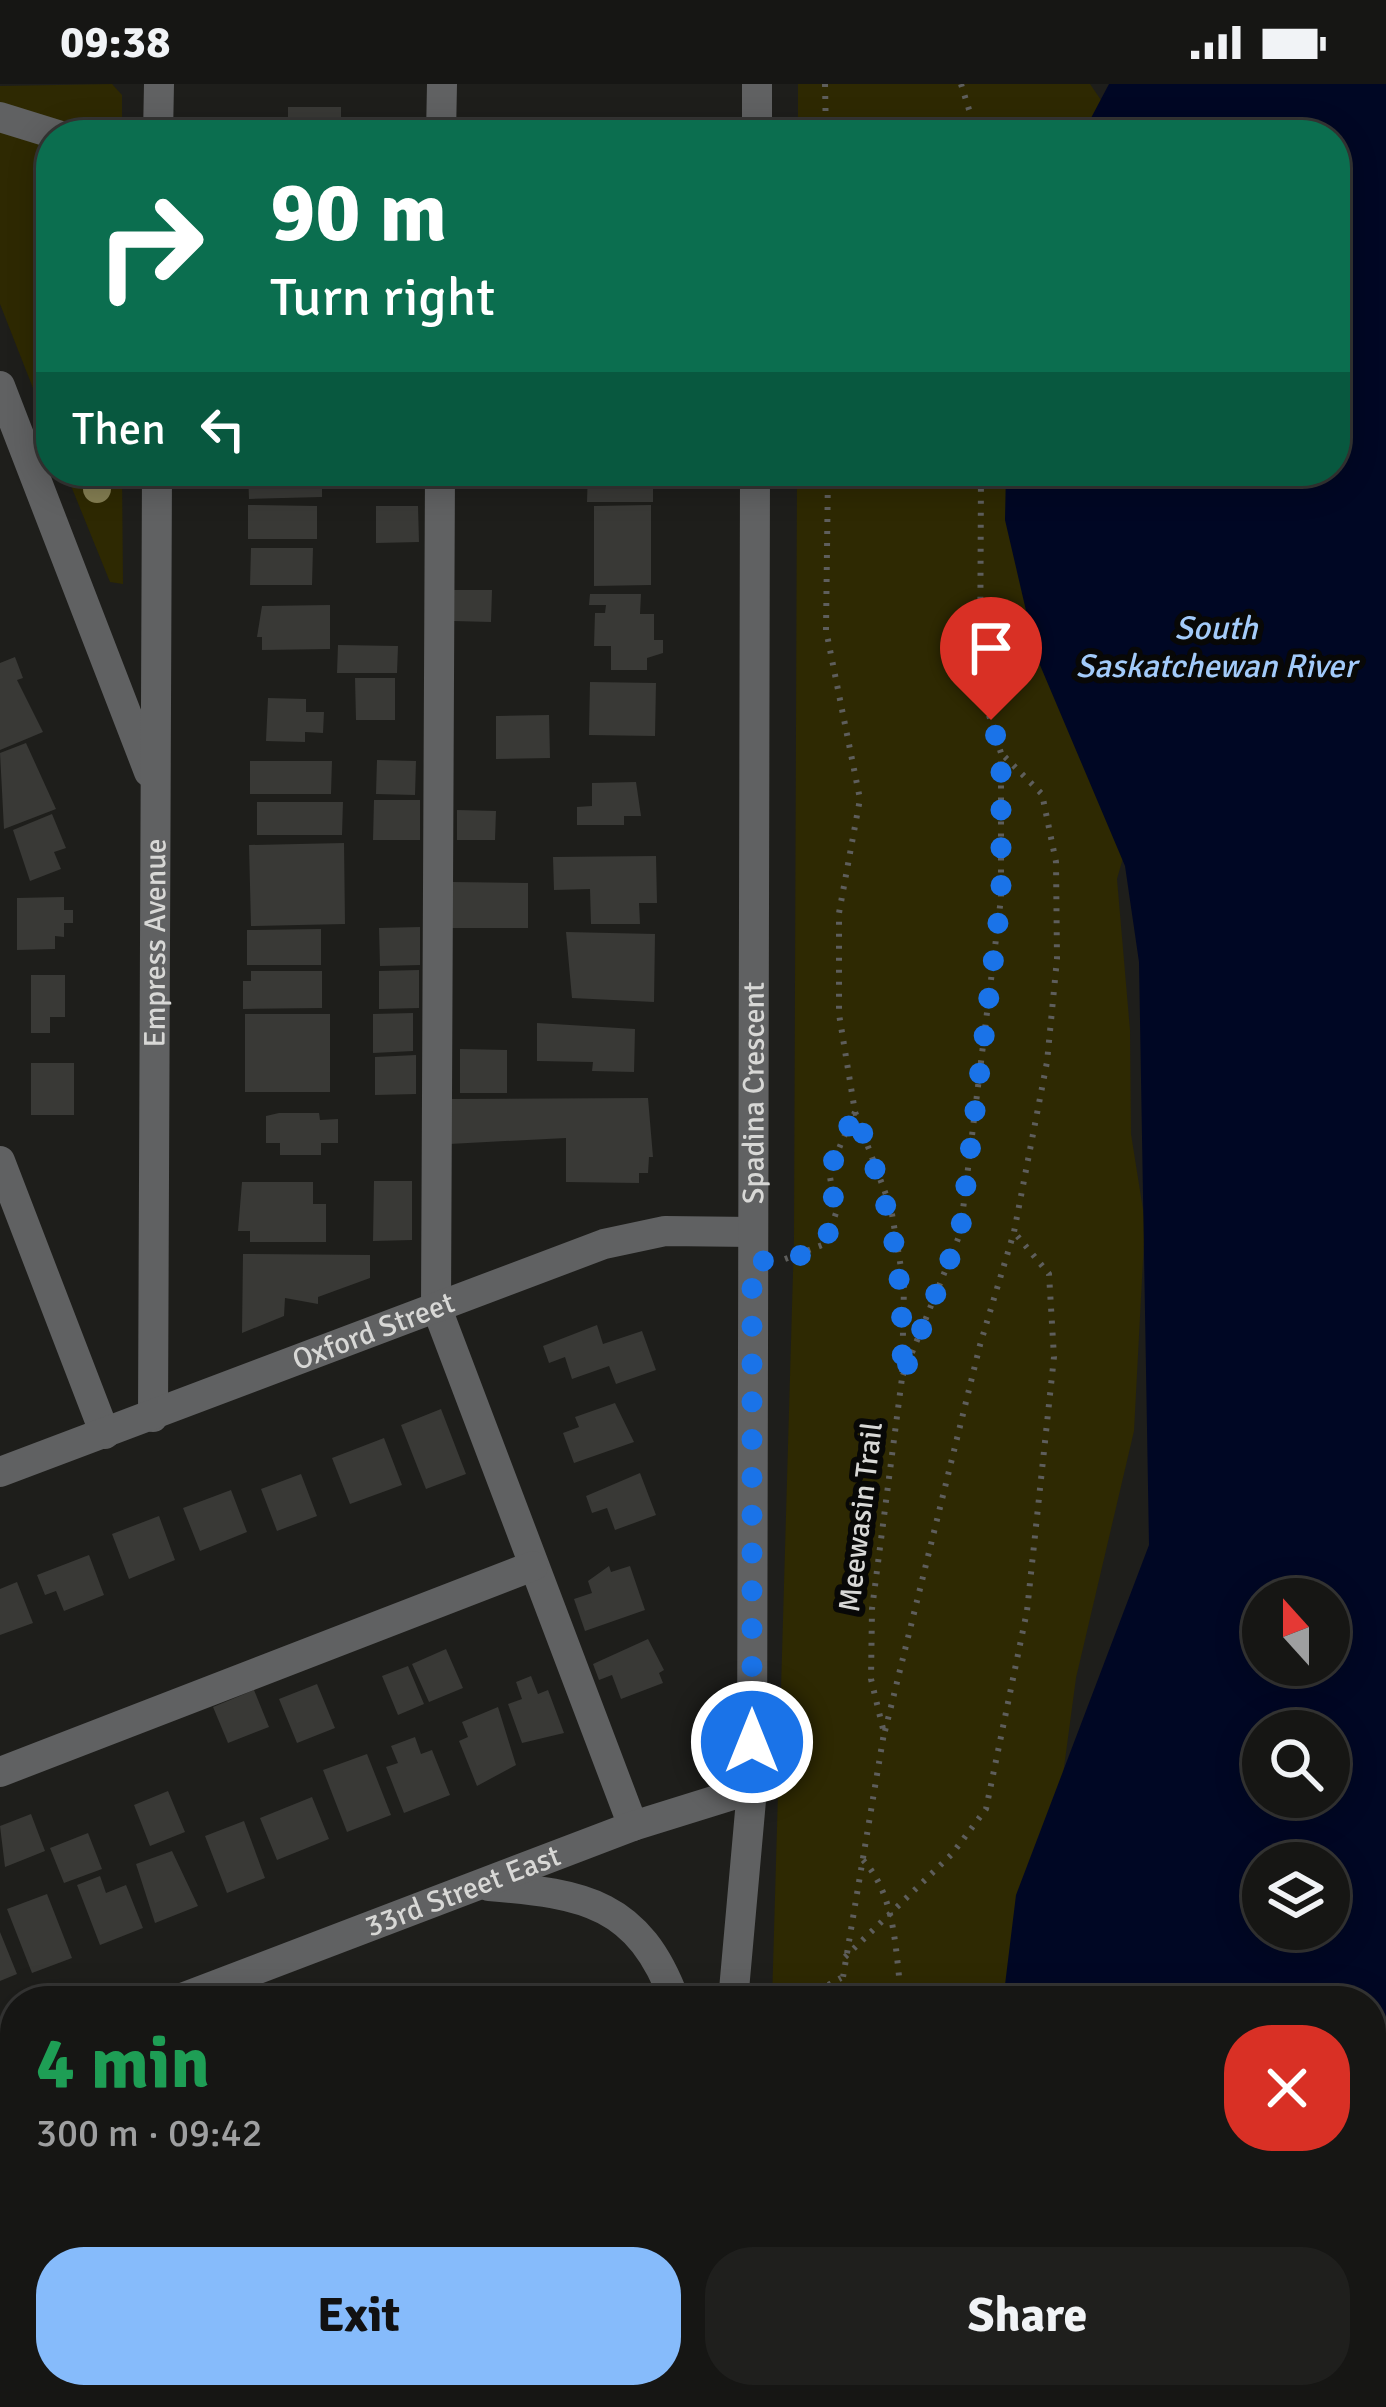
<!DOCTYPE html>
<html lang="en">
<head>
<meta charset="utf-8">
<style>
  :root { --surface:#161614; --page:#1f1f1d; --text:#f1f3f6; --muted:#9e9fa0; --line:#353534; --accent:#86bbfb }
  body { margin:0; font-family:Signika,sans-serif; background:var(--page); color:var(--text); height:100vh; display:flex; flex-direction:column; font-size:45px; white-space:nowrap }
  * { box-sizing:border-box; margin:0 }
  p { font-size:39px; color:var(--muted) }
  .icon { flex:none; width:66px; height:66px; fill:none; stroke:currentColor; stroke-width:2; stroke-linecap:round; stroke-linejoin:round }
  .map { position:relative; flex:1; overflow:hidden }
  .sheet { position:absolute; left:0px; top:1902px; width:1386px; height:423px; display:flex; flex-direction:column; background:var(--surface); border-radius:48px 48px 0 0; box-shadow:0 6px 30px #0003,0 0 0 3px var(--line) }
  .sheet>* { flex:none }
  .top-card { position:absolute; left:36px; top:36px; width:1314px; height:366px; border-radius:48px; box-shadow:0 6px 30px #0003,0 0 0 3px var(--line); background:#0b6e4f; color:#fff; overflow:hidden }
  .needle { width:78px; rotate:339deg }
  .controls { position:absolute; left:1242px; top:1494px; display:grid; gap:24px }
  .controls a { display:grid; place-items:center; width:108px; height:108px; border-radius:50%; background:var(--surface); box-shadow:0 6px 30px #0003,0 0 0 3px var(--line); font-size:60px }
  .pin { position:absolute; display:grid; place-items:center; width:102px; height:102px; color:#fff; margin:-123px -51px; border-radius:50% 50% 50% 0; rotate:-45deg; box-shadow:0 0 12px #0007 }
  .pin .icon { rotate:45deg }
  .me { position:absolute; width:132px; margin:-66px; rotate:0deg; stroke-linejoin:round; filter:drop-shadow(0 0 9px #0008) }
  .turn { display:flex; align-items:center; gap:42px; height:252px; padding:0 36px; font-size:54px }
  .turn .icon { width:156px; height:156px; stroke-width:2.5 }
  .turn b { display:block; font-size:84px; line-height:102px }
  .then { display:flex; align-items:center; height:114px; padding:0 36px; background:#0003; gap:24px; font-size:45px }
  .round { display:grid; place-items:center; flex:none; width:126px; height:126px; border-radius:48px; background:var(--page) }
  .head { display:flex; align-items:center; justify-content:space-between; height:204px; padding:0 36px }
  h1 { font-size:72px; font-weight:800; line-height:90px; color:#1e9e55 }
  .cta { display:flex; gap:24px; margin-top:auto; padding:24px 36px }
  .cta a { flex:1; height:138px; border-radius:48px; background:var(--accent); color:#111; font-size:48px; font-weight:800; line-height:138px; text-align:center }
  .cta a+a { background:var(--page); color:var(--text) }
  .status { display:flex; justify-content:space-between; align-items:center; height:84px; padding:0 60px; background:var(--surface); direction:ltr }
  .status svg { height:33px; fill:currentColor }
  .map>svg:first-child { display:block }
</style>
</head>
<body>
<div class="status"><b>09:38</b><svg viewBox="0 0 49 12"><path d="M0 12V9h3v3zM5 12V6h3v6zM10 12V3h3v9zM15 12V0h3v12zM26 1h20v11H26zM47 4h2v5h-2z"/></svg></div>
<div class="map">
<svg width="1386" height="2323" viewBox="0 0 1386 2323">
  <rect width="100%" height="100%" fill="#1e1e1b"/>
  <!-- green -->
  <path fill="#2e2902" d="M 112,0 L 122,11 L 122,51 L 51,51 L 51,350 L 0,220 L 0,2 Z
    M 798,0 L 1090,0 L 1125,51 L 798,51 Z
    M 65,387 L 122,387 L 123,500 L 110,498 Z
    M 797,387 L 1049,387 L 1129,753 L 1117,795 L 1130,946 L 1131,1050 L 1145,1138 L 1134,1347 L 1076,1594 L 1050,1788 L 1008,1917 L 772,1917 L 794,1154 Z
    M 781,2310 L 950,2310 L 945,2323 L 781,2323 Z"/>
  <!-- water -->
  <path fill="#000724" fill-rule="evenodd" d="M 1109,0 L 1386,0 L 1386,2323 L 937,2323 L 940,2310 L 1371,2310 L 1371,1917 L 1003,1917 L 1016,1811 L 1149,1461 L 1139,878 L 1125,782 L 1037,574 L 1005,436 L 1006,387 L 1335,387 L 1335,51 L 1082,51 ZM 1263,1515 L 1329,1515 L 1329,1581 L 1263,1581 ZM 1263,1647 L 1329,1647 L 1329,1713 L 1263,1713 ZM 1263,1779 L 1329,1779 L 1329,1845 L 1263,1845 Z"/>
  <!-- building -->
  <path fill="#393936" d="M 288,23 L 341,23 L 341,33 L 360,33 L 360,51 L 288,51 Z
    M 248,387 L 322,387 L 322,413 L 249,415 Z
    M 588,387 L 653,387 L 653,418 L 587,418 Z
    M 248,421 L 317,422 L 317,455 L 248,455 Z
    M 651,421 L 651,501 L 594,502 L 594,422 Z
    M 376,422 L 418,422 L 419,458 L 376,459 Z
    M 251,464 L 313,464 L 312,501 L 250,501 Z
    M 454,506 L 492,506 L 491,538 L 453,537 Z
    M 590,510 L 641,510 L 640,530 L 654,530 L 654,556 L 663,556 L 663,569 L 647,574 L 647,586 L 611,586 L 611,562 L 594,562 L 595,529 L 605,529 L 606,521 L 589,521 Z
    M 330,521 L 330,565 L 262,566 L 262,553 L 257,553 L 262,522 Z
    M 338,561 L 398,562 L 397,589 L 337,589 Z
    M 15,573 L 23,594 L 17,596 L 43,648 L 0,666 L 0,579 Z
    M 355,594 L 395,594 L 395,636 L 356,636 Z
    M 590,598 L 656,599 L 655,652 L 589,651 Z
    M 268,614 L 306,615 L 306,628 L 324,628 L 323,649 L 305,648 L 305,658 L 266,657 Z
    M 549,631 L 550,674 L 496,675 L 496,632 Z
    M 26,659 L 56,725 L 4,745 L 0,669 Z
    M 377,676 L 416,677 L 415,711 L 376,710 Z
    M 250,677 L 332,677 L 331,710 L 250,710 Z
    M 636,698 L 641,732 L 624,732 L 624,741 L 577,741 L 577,723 L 592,722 L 592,699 Z
    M 374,716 L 420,716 L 420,756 L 373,756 Z
    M 257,718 L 343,718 L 342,751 L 257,751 Z
    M 457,726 L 496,727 L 495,756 L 457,756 Z
    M 52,730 L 66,764 L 54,768 L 61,785 L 30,797 L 13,746 Z
    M 344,759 L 345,840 L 251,842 L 249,761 Z
    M 656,772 L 657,819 L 639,819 L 640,840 L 591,840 L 590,805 L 554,806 L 553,773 Z
    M 451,798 L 528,799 L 528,844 L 452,844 Z
    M 64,813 L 64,826 L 73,826 L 73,839 L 64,839 L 64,853 L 55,852 L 55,865 L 17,866 L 17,814 Z
    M 420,843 L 420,881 L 380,882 L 379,844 Z
    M 321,845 L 321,881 L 247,881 L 247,846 Z
    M 566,848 L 655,850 L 654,918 L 572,914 Z
    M 419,886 L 419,924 L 379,925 L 379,887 Z
    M 251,887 L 322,887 L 322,924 L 243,925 L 243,897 L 251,897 Z
    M 31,891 L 65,891 L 65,933 L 50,933 L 50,949 L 31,949 Z
    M 413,929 L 413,967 L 373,969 L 373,930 Z
    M 245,930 L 330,930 L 330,1008 L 245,1008 Z
    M 537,939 L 635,945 L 634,988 L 592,987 L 593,978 L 537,977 Z
    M 460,965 L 507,966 L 507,1009 L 460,1009 Z
    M 416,971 L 416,1010 L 375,1011 L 375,973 Z
    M 31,979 L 74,979 L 74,1031 L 31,1031 Z
    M 648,1014 L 653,1073 L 649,1073 L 648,1089 L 639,1089 L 639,1099 L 566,1098 L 566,1054 L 449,1060 L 449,1015 Z
    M 279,1029 L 319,1029 L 320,1036 L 338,1035 L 338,1059 L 321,1059 L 321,1071 L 280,1071 L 280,1059 L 266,1059 L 266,1032 Z
    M 374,1097 L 412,1097 L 412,1156 L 373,1157 Z
    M 242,1098 L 313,1098 L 313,1120 L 326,1120 L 326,1158 L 250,1158 L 250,1147 L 238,1147 Z
    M 243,1170 L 370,1171 L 370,1194 L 318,1213 L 318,1220 L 285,1214 L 284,1232 L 242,1249 Z
    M 597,1241 L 603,1260 L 642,1247 L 656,1286 L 616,1300 L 609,1282 L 572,1295 L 565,1273 L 549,1279 L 543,1262 Z
    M 615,1319 L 634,1358 L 574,1379 L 563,1349 L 579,1343 L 575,1333 Z
    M 441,1325 L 466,1390 L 426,1405 L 401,1341 Z
    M 384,1354 L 402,1401 L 350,1420 L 332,1374 Z
    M 640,1389 L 656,1431 L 615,1446 L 607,1424 L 592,1429 L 586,1412 Z
    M 301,1390 L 317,1432 L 277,1447 L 261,1405 Z
    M 231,1406 L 247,1448 L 200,1467 L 183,1424 Z
    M 159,1432 L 175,1476 L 129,1495 L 112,1450 Z
    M 89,1471 L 104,1511 L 64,1527 L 56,1507 L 45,1511 L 37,1491 Z
    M 609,1482 L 611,1488 L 630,1482 L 645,1526 L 585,1547 L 574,1515 L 592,1509 L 588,1497 Z
    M 17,1498 L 33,1539 L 0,1551 L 0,1505 Z
    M 648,1555 L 664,1586 L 659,1589 L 663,1599 L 621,1615 L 612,1591 L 599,1596 L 593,1580 Z
    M 446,1565 L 463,1604 L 429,1618 L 412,1580 Z
    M 408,1582 L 424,1620 L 398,1631 L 382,1592 Z
    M 531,1592 L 538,1610 L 548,1606 L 564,1649 L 522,1659 L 508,1620 L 522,1615 L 516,1598 Z
    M 317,1600 L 335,1644 L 297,1659 L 279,1615 Z
    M 254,1606 L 269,1643 L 228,1659 L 213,1623 Z
    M 498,1623 L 516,1681 L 477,1702 L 459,1657 L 468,1653 L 462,1638 Z
    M 415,1653 L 421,1670 L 432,1666 L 450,1711 L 404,1729 L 386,1683 L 398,1679 L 391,1662 Z
    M 367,1670 L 391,1731 L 347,1748 L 323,1686 Z
    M 168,1707 L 185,1748 L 150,1762 L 134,1721 Z
    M 312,1713 L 329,1755 L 277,1776 L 260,1734 Z
    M 31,1730 L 45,1767 L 5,1783 L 0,1742 Z
    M 244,1737 L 265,1794 L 227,1809 L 205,1752 Z
    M 88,1749 L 102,1785 L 64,1799 L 50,1764 Z
    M 172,1767 L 198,1822 L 155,1839 L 136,1780 Z
    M 100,1792 L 106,1809 L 126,1801 L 143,1844 L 100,1861 L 77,1801 Z
    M 47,1810 L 72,1874 L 32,1889 L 7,1825 Z
    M 0,1848 L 17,1890 L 0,1897 Z
    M 229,2310 L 281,2310 L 283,2323 L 230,2323 Z"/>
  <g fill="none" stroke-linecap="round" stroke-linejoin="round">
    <!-- path -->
    <path stroke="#5e5e5c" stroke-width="6" stroke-dasharray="3 9" stroke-linecap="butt" d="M 825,0 L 826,51
      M 961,0 L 977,51
      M 828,387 L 826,546 L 860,715 L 839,829 L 839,930 L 855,1028 L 891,1124 L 904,1202 L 902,1294 L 872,1525 L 871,1595 L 884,1649 L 839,1917
      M 785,1175 L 825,1160 L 836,1129 L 829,1087 L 855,1028
      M 903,1291 L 960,1150 L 1001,814 L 1001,669 L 980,603 L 981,387
      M 885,1647 L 980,1261 L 1014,1148 L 1047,978 L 1057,875 L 1056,778 L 1042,710 L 1001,669
      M 863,1776 C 897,1813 895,1869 902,1917
      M 845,1873 L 952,1770 L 986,1725 L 1027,1527 L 1054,1273 L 1049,1190 L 1014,1148
      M 784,1917 L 802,1915 L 841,1894
      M 0,2051 L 15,2045
      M 1371,2128 L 1386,2127
      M 795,2323 L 796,2310
      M 907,2323 L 908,2310"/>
    <!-- minor -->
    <g stroke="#606162" stroke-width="30">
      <path d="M 0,33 L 58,51"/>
      <path d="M 158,51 L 159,0"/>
      <path d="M 441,51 L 442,0"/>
      <path d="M 757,51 L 757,0"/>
      <path d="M 0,302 L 149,688"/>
      <path d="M 440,387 L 436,1222 L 633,1742"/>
      <path d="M 0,1077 L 105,1350"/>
      <path id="s1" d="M 153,1333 L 157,387"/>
      <path id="s2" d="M 0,1388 L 604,1160 L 665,1147 L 753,1148"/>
      <path d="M 0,1688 L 533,1482"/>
      <path d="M 489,1802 C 585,1810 639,1819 675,1917"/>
      <path id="s3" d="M 174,1917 L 633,1742 L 752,1705"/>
      <path id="s4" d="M 733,1917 L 752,1705 L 755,387"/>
      <path d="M 0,1984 L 15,1978"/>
      <path d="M 528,2323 L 630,2316 L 685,2319"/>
    </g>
    <!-- rail -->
    <path stroke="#a4a4a1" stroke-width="9" stroke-dasharray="24 12" stroke-linecap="butt" d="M 1371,2109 L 1386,2108
      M 0,2222 L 15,2220"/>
  </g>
  <!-- trees -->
  <circle fill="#857f53" cx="97" cy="405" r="14"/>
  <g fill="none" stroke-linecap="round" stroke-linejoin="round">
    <!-- route -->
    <path stroke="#1a73e8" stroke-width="21" stroke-dasharray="0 37.8" d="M 752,1658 L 752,1178 L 795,1174 L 824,1160 L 836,1129 L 829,1087 L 855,1028 C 894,1133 904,1181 902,1294 L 960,1150 L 1001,814 L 1001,669 L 991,636"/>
  </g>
  <g text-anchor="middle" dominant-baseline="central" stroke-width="12" stroke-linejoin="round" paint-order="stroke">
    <!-- street labels -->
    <g font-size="30" fill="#d8d8d6" stroke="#080807">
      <text stroke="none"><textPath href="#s1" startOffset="474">Empress Avenue</textPath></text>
      <text stroke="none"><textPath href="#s4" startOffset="909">Spadina Crescent</textPath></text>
      <text stroke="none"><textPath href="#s2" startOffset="399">Oxford Street</textPath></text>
      <text transform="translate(861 1433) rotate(-83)">Meewasin Trail</text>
      <text stroke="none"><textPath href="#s3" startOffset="309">33rd Street East</textPath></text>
    </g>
    <!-- water labels -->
    <g font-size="33" font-style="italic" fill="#a3cbfa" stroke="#080807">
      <text x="1216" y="544">South<tspan x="1216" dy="38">Saskatchewan River</tspan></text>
    </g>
  </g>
</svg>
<div class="controls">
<a><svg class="needle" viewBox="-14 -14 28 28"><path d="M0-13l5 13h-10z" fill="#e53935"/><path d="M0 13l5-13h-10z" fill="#9e9fa0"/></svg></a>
<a><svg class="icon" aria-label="search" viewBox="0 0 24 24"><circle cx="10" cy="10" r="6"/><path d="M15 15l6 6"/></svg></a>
<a><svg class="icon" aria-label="layers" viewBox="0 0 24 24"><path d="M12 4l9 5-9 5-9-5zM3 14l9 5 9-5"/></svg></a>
</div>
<div class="pin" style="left:991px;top:636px;background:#d93025"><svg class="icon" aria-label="arrive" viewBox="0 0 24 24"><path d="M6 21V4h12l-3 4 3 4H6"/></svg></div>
<svg class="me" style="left:752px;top:1658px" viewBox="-20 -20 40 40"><circle r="17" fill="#1a73e8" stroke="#fff" stroke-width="3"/><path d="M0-11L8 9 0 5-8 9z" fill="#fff"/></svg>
<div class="top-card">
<div class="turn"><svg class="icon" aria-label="right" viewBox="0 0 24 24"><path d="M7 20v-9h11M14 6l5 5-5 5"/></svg><div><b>90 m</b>Turn right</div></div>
<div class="then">Then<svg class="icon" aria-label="left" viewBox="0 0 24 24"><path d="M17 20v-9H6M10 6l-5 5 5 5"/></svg></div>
</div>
<section class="sheet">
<div class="head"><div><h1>4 min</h1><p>300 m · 09:42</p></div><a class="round" style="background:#d93025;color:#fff"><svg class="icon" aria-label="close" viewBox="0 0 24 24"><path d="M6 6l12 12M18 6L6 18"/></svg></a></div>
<div class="cta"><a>Exit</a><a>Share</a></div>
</section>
</div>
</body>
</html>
